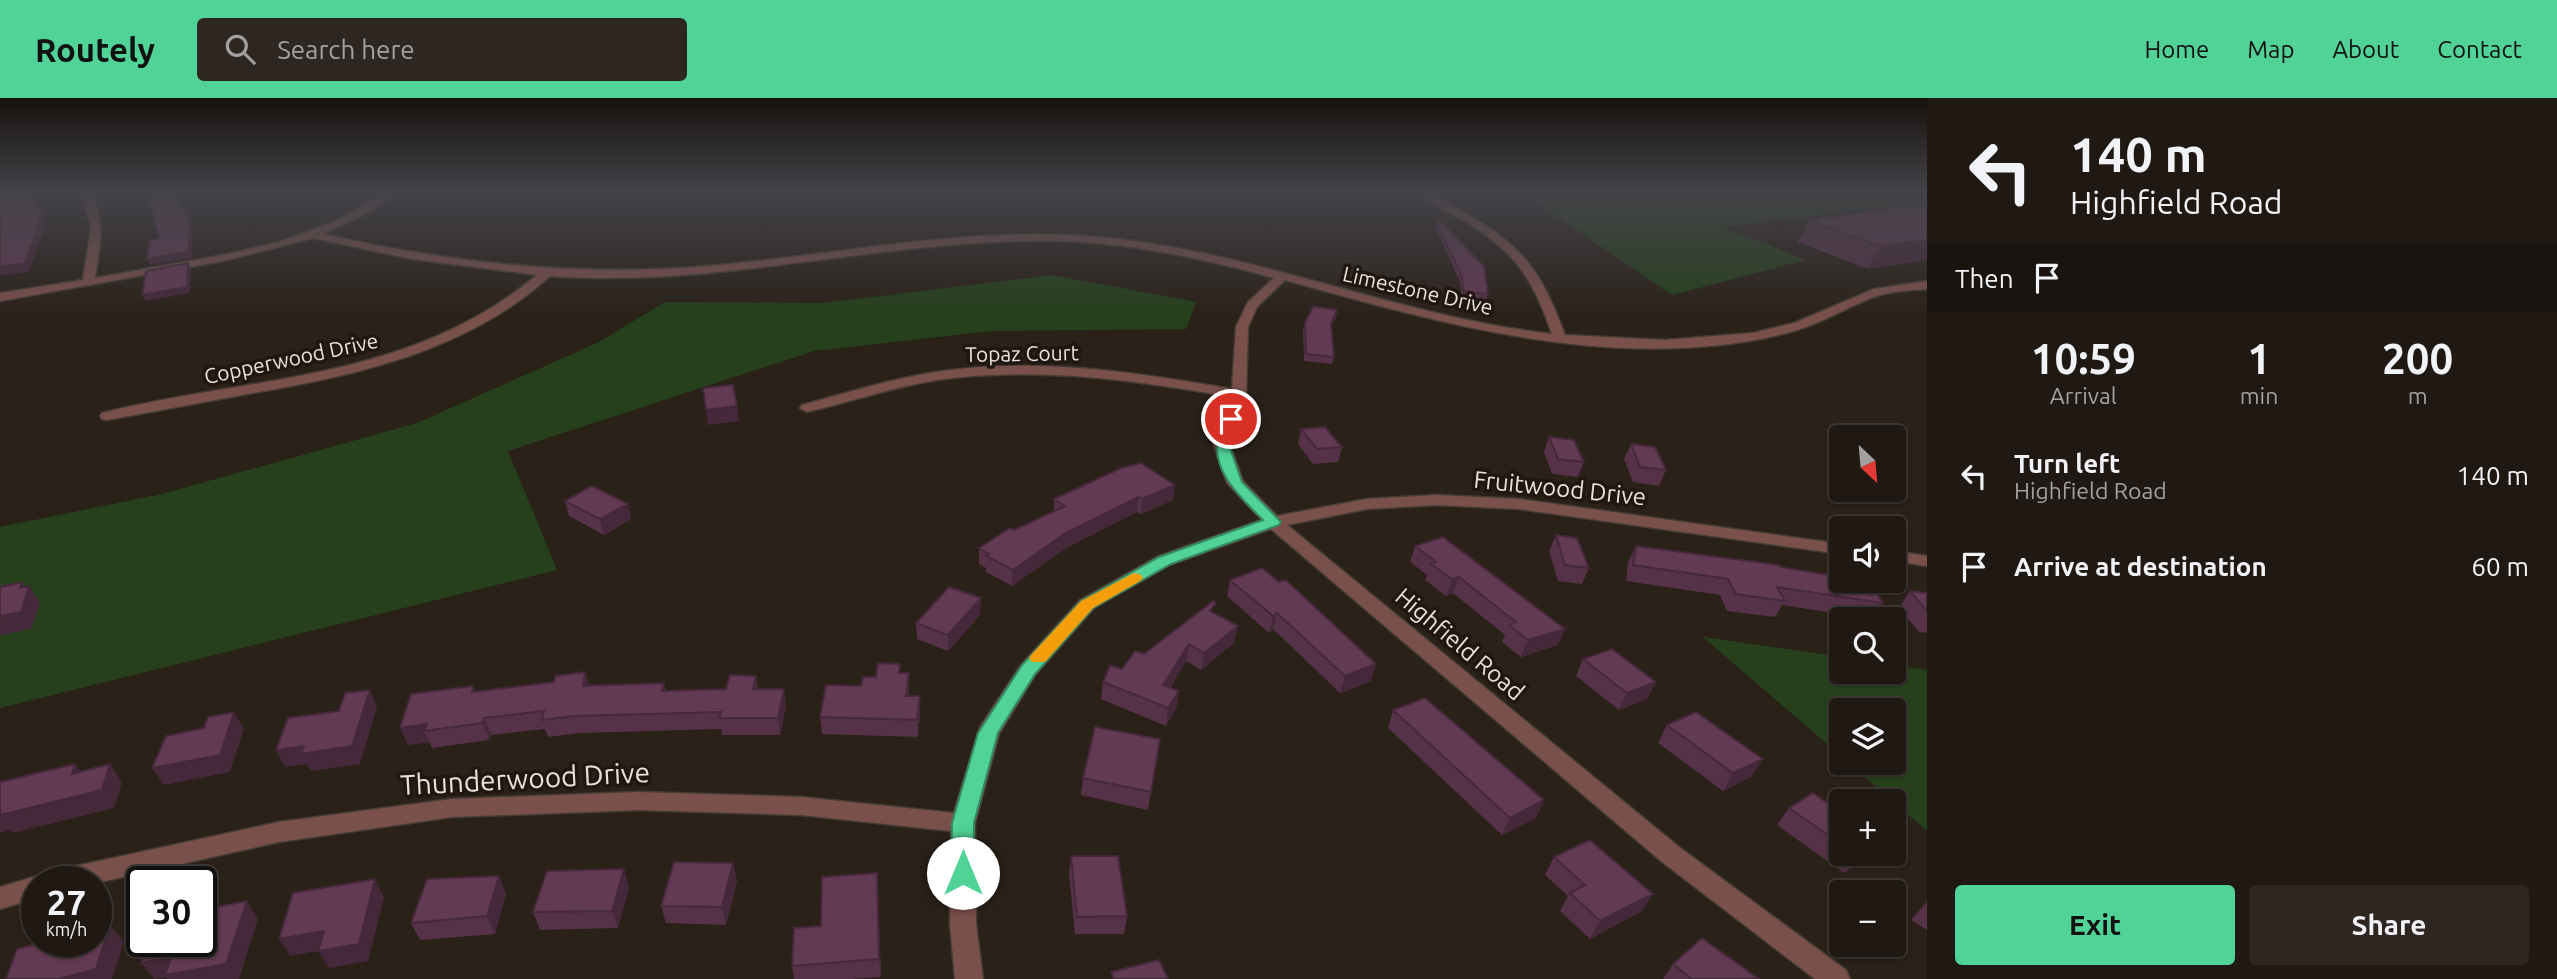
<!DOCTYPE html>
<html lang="en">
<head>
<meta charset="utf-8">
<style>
  :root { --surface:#201913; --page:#2d2621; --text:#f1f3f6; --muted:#a2a0a0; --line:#3d3833; --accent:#51d397 }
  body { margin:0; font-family:Ubuntu,sans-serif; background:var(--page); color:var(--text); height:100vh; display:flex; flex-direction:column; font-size:26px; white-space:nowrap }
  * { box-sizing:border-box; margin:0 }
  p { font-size:23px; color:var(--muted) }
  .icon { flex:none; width:38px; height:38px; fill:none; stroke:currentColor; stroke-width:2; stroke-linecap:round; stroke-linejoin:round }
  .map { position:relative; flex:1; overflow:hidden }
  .panel { display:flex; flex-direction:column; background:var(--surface); width:630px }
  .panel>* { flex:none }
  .top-card { background:#201913; color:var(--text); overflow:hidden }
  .needle { width:46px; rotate:154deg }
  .buttons { position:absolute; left:1829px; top:327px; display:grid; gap:14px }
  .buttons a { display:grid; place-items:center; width:77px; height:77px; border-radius:7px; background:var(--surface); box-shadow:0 2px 5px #0004,0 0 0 2px var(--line); font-size:35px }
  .speed { position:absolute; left:21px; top:768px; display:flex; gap:14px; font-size:35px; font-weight:700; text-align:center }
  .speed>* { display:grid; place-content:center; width:91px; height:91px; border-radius:50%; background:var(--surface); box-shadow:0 2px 5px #0004,0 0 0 2px var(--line); line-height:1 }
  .speed small { font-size:18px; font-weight:400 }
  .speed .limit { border:4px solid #111; border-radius:10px; background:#fff; color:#111 }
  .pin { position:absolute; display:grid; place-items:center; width:60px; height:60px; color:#fff; margin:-30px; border:4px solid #fff; border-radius:50%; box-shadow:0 2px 7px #0007 }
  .me { position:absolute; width:77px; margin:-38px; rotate:0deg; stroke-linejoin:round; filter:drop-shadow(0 0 5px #0008) }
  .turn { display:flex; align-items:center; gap:24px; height:147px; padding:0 28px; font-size:32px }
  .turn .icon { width:91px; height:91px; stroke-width:2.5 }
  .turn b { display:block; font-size:49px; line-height:60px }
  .then { display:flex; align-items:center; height:66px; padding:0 28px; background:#0003; gap:14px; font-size:26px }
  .eta { display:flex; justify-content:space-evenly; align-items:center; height:119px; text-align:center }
  .eta b { font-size:42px; font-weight:700; line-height:49px }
  .primary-button { display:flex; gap:14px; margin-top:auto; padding:14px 28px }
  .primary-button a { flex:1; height:80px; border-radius:7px; background:var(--accent); color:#111; font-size:28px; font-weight:700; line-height:80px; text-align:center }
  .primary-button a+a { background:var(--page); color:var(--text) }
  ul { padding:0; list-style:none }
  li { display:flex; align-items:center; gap:21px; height:91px; padding:0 28px }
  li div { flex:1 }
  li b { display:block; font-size:26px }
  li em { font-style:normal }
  header { display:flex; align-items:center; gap:42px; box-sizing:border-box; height:98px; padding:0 35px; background:var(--accent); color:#111 }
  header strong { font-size:33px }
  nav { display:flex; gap:38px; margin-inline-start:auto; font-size:24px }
  .search { width:490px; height:63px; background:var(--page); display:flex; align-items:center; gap:18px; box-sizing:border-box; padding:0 24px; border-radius:7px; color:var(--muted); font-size:26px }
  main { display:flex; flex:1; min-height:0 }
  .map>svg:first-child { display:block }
</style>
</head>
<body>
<header>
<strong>Routely</strong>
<div class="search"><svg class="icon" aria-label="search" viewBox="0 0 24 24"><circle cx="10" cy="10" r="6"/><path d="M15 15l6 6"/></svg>Search here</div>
<nav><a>Home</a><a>Map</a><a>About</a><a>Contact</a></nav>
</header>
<main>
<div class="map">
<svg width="1927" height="881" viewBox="0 0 1927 881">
  <rect width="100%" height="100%" fill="#2a2119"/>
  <!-- green -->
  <path fill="#26401c" d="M 1521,94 L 1927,94 L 1927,104 L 1722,129 L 1806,162 L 1672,197 Z
    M 1052,177 L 1196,204 L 1186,231 L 992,233 L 814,253 L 508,353 L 557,472 L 0,610 L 0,429 L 162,396 L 417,325 L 599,244 L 665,204 L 823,205 Z
    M 1703,539 L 1841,559 L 1841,574 L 1894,574 L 1894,567 L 1927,572 L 1927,733 L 1849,665 L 1894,665 L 1894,612 L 1841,612 L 1841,658 Z"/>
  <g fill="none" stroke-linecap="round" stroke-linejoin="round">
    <defs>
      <path id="street" d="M 81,94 L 91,94 C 106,124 100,149 95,180 L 223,157 L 279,144 L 336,123 L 386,94 L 398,94 L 371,113 L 323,136 C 450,165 577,179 708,168 C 827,158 948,132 1069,137 C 1235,144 1387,217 1552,236 C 1532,179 1516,154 1463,122 C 1447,113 1429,105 1415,94 C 1432,94 1445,104 1460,112 C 1523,148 1540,170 1565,237 L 1665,242 L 1753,235 L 1794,225 L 1874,191 L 1927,183 L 1927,191 C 1911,192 1895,193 1880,197 C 1858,204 1838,216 1816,225 C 1795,234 1773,239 1750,243 C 1592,269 1436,224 1285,182 L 1257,209 L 1248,229 L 1246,296 L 1230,347 L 1243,383 L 1277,418 L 1367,401 L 1436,397 L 1519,401 L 1841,446 L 1841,456 L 1519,411 L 1436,407 L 1367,411 L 1287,427 L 1679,749 L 1846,872 L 1850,881 L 1815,881 L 1661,763 L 1271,431 L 1171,466 L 1094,510 L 1035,577 L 999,636 L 975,725 L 976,826 L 983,881 L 955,881 L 950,826 L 951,733 L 801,717 L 638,712 L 452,719 L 279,744 L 96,785 L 37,784 L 37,800 L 0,811 L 0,789 L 37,778 L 42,780 L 44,776 L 53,773 L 279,724 L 452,701 L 638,694 L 801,699 L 954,715 L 980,629 L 1021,567 L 1080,502 L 1159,458 L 1262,422 L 1227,385 L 1214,347 L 1231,299 C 1134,282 1036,268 937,282 C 893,289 850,304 807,314 L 800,310 L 802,307 C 846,295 891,281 936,274 C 1035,259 1134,274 1232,291 L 1236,229 L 1248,204 L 1274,180 C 1206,161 1137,146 1066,143 C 893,138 723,191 550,178 C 467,253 360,276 253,295 C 204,304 156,313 107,322 L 102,321 L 100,318 L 102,315 C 256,277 408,284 537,177 L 412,161 L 313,140 L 223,163 L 0,203 L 0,195 L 83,182 L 91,128 Z
        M 1894,453 L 1927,458 L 1927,468 L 1894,463 Z"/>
    </defs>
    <!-- street casing -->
    <use href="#street" stroke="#453c34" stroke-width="3"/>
    <!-- street -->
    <use href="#street" fill="#7a504b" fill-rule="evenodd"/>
  </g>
  <!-- wall -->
  <path fill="#553247" d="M 1927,110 L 1927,162 L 1868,171 L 1798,144 L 1809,122 Z
    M 1437,125 L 1488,196 L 1486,202 L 1462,200 L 1460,184 L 1436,130 Z
    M 1337,212 L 1336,219 L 1331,229 L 1334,259 L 1332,266 L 1304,263 L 1303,232 L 1305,225 Z
    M 1301,331 L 1342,349 L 1338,364 L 1313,366 L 1298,346 Z
    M 1549,339 L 1584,364 L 1578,379 L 1552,376 L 1544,354 Z
    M 1631,346 L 1666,372 L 1659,388 L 1633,384 L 1624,361 Z
    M 1121,370 L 1173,402 L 1141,416 L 1137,414 L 1066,450 L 1012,488 L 986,474 L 986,470 L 979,466 L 979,450 L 1014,432 L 1054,413 L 1054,401 Z
    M 565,403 L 628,406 L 631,421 L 604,437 L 569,418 Z
    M 1556,437 L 1589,470 L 1582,486 L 1558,483 L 1549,453 Z
    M 1415,448 L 1558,547 L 1521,559 L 1502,544 L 1505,537 L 1453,495 L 1446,498 L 1425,482 L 1427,477 L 1410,464 Z
    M 1636,448 L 1781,469 L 1883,505 L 1872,521 L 1782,507 L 1775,519 L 1727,513 L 1720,497 L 1626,483 L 1628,464 Z
    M 1230,482 L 1371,583 L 1340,595 L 1273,531 L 1269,535 L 1227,498 Z
    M 1910,493 L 1927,495 L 1927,535 L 1919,534 L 1899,510 Z
    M 1214,515 L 1234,545 L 1201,572 L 1186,563 L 1170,590 L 1179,593 L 1176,610 L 1166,628 L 1101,601 L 1103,584 L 1144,556 Z
    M 980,517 L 948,553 L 917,541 L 916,525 Z
    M 1583,561 L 1656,584 L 1647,601 L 1619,612 L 1576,578 Z
    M 585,574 L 589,587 L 664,585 L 665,592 L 726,591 L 756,578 L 758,591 L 786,608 L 780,637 L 722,637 L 721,631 L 580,635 L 548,639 L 545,631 L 491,637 L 489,642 L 432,650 L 429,644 L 408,647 L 473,588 L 475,594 L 554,584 Z
    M 900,575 L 909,575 L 909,598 L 920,615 L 918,639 L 822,636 L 820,619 L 861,588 L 876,579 Z
    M 1393,612 L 1536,720 L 1502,737 L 1388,630 Z
    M 1667,627 L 1752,678 L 1723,693 L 1658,645 Z
    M 1160,641 L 1148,712 L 1081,697 L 1083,680 Z
    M 1789,710 L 1841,714 L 1841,756 L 1873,756 L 1844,775 L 1777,727 Z
    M 1071,758 L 1127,818 L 1124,836 L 1075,836 L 1069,776 Z
    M 1554,759 L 1642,813 L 1590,841 L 1560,813 L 1568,798 L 1545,777 Z
    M 733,765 L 737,783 L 726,827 L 666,825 L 661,808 Z
    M 499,778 L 506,796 L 495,836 L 420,842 L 411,825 Z
    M 629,789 L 618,830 L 540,832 L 533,814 Z
    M 878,793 L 881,879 L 851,881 L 794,881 L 792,868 L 821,828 Z
    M 1927,804 L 1927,832 L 1911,822 Z
    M 1673,866 L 1759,881 L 1663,881 Z"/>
  <!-- shaded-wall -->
  <path fill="#45293a" d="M 33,94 L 46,124 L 29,174 L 0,178 L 0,169 Z
    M 190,124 L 193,129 L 192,160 L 150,167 L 147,161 Z
    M 1927,142 L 1927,162 L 1868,171 L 1880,148 Z
    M 188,165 L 191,171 L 190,195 L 146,203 L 142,197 Z
    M 737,308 L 739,323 L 708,327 L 706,312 Z
    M 1175,387 L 1173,402 L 1141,416 L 1142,401 Z
    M 1139,399 L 1137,414 L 1066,450 L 1012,488 L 1013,472 L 1067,434 Z
    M 628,406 L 631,421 L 604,437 L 600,421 Z
    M 1459,479 L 1453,495 L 1446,498 L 1452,481 Z
    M 22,484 L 27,494 L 29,488 L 40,504 L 32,530 L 0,538 L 0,518 L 20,490 Z
    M 981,500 L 980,517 L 948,553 L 948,537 Z
    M 1277,515 L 1273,531 L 1269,535 L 1273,518 Z
    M 1238,528 L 1234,545 L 1201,572 L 1204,555 Z
    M 1565,531 L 1558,547 L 1521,559 L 1528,542 Z
    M 1189,546 L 1186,563 L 1160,604 L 1163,587 Z
    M 1376,566 L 1371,583 L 1340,595 L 1345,578 Z
    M 585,574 L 590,591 L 583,588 Z
    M 909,575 L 909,592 L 907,615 L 906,598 Z
    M 756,578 L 758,595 L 753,591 Z
    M 1656,584 L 1647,601 L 1619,612 L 1627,595 Z
    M 784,591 L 786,608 L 780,637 L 778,620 Z
    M 370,592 L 377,609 L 360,666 L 311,673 L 307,666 L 285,669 L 276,652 L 304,648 Z
    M 1179,593 L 1176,610 L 1166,628 L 1168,610 Z
    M 920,598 L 920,615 L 918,639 L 917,622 Z
    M 234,614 L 244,631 L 230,674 L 164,687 L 152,670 Z
    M 484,620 L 491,637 L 489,642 L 483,625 Z
    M 427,626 L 424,633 L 429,644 L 408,647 L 400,630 Z
    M 1763,661 L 1752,678 L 1723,693 L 1733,675 Z
    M 75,666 L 87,683 L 72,676 Z
    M 110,666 L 122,684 L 114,710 L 12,735 L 10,732 L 0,735 L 0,714 Z
    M 1544,702 L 1536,720 L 1502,737 L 1510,720 Z
    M 1860,756 L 1873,756 L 1844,775 L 1857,758 Z
    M 733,765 L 737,783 L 726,827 L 722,809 Z
    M 624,771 L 629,789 L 618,830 L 612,813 Z
    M 877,775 L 878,793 L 881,879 L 879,861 Z
    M 499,778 L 506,796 L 495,836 L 487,818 Z
    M 375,781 L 384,799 L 368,863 L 329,870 L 318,853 L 290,858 L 279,841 L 324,833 Z
    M 1653,796 L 1642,813 L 1590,841 L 1600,823 Z
    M 247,803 L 258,821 L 239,881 L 167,881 L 167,880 L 154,881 L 141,865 Z
    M 110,827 L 124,844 L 112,881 L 58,881 Z"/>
  <!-- building -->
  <path fill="#633a53" stroke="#45293a" stroke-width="2" d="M 0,94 L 32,94 L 42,116 L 25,165 L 0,169 Z
    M 147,94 L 174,94 L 190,124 L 189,154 L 147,161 L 150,142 L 159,140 Z
    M 1918,107 L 1927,110 L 1927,142 L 1880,148 L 1809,122 Z
    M 1440,123 L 1484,168 L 1488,196 L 1463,193 L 1462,178 L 1437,125 Z
    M 188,165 L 187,189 L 142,197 L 146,173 Z
    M 1313,208 L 1337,212 L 1331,226 L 1334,259 L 1306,256 L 1305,225 Z
    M 733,287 L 737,308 L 706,312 L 703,290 Z
    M 1325,329 L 1342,349 L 1317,351 L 1301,331 Z
    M 1549,339 L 1574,342 L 1584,364 L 1558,361 Z
    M 1631,346 L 1655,349 L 1666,372 L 1640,369 Z
    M 1141,365 L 1175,387 L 1142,401 L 1139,399 L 1067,434 L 1013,472 L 986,458 L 989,456 L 979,450 L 1010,430 L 1014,432 L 1065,408 L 1054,401 L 1121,370 Z
    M 592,388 L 628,406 L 600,421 L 565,403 Z
    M 1556,437 L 1577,440 L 1589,470 L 1565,467 Z
    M 1443,439 L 1565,531 L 1528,542 L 1509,527 L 1516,524 L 1459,479 L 1452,481 L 1431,466 L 1436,464 L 1415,448 Z
    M 1636,448 L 1779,467 L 1781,469 L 1841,479 L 1841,483 L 1869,483 L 1883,505 L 1777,489 L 1785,503 L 1736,496 L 1728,481 L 1633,467 Z
    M 1262,470 L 1279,484 L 1286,482 L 1376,566 L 1345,578 L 1277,515 L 1273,518 L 1230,482 Z
    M 22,484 L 20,490 L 29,488 L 21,514 L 0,518 L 0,489 Z
    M 949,489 L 981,500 L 948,537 L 916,525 Z
    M 1910,493 L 1927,495 L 1927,513 Z
    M 1213,503 L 1216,505 L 1210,513 L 1238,528 L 1204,555 L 1189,546 L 1163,587 L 1179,593 L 1168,610 L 1103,584 L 1110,567 L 1122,571 L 1135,553 L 1144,556 Z
    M 1612,551 L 1656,584 L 1627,595 L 1583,561 Z
    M 878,565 L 900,566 L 899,575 L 909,575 L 906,598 L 920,598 L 917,622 L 820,619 L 826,587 L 861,588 L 863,579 L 876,579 Z
    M 585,574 L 583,588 L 664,585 L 662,593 L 726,591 L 730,577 L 756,578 L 753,591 L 784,591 L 778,620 L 719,620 L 721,614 L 575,618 L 542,622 L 544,613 L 484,620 L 483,625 L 424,633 L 427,626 L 400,630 L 411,596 L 473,588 L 472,594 L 554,584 L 555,578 Z
    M 370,592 L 352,648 L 301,656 L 304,648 L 276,652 L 288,620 L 339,613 L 345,595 Z
    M 1425,600 L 1544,702 L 1510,720 L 1393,612 Z
    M 234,614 L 220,657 L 152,670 L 166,638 L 204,630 L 208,619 Z
    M 1696,614 L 1763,661 L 1733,675 L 1667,627 Z
    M 1095,629 L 1160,641 L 1151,694 L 1083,680 Z
    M 75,666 L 72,676 L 110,666 L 102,692 L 0,717 L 0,684 Z
    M 1813,695 L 1841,714 L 1841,746 L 1789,710 Z
    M 1590,742 L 1653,796 L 1600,823 L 1570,795 L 1585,787 L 1554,759 Z
    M 1071,758 L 1118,758 L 1127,818 L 1077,819 Z
    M 674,764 L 733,765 L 722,809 L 661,808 Z
    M 624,771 L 612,813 L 533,814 L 547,773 Z
    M 877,775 L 879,861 L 792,868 L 794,830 L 821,828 L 822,779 Z
    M 499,778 L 487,818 L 411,825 L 427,781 Z
    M 375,781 L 359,846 L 318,853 L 324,833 L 279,841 L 293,795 Z
    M 247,803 L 226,866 L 165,877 L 172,858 L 141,865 L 150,844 L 201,844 L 201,812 Z
    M 110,827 L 96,871 L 58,881 L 6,881 L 17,851 L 45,844 L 96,844 L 96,830 Z
    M 1702,840 L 1759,881 L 1692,881 L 1673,866 Z
    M 1159,862 L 1168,881 L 1114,881 L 1111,874 Z"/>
  <!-- sky -->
  <linearGradient id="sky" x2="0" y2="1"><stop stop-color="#17120e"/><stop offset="0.43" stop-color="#444349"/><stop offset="1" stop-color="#444349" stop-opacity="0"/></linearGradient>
  <rect width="1927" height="218" fill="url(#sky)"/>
  <!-- route -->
  <path fill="#51d397" stroke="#358962" stroke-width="2" d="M 1231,317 L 1238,321 L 1229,347 L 1242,384 L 1281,424 L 1279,427 L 1171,466 L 1093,510 L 1035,576 L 998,635 L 974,725 L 974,775 L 971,782 L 963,785 L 955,782 L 951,775 L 952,725 L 978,635 L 1022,567 L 1081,503 L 1159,459 L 1263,422 C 1240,399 1207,370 1220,334 C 1222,326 1223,320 1231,317 Z"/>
  <!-- slow -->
  <path fill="#f59e0b" d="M 1134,475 L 1140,476 L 1143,480 L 1140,483 L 1093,510 L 1045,564 L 1032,564 L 1029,560 L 1032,556 L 1081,503 Z"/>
  <g text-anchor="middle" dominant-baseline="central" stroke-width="7" stroke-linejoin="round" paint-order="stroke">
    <!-- far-street labels -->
    <g font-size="21" fill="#e8e2dd" stroke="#201810">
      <text transform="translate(1418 192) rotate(13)">Limestone Drive</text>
      <text transform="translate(1022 255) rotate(-1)">Topaz Court</text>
      <text transform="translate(291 260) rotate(-12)">Copperwood Drive</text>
    </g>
    <!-- street labels -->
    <g font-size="24" fill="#e8e2dd" stroke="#201810">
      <text transform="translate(1560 390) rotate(6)">Fruitwood Drive</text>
      <text transform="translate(1460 546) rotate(40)">Highfield Road</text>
    </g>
    <!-- near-street labels -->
    <g font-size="28" fill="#e8e2dd" stroke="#201810">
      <text transform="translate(525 680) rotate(-3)">Thunderwood Drive</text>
    </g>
  </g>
</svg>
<div class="buttons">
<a><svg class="needle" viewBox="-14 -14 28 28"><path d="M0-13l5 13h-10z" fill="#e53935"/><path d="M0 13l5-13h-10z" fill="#a2a0a0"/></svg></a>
<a><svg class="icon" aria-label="sound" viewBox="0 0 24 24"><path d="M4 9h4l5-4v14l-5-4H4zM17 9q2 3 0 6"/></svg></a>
<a><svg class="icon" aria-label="search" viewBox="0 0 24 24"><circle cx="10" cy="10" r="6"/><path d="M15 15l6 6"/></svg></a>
<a><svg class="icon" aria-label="layers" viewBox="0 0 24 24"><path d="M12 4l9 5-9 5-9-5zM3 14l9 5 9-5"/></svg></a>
<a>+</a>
<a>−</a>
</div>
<div class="speed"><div>27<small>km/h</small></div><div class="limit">30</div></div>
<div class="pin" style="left:1231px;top:321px;background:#d93025"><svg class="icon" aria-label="arrive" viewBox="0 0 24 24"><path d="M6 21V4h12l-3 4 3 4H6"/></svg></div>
<svg class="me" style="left:963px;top:775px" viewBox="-20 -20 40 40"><circle r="19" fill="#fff"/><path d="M0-13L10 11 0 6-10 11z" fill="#51d397"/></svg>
</div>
<section class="panel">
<div class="top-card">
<div class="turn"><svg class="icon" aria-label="left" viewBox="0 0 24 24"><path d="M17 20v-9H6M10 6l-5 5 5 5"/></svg><div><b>140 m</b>Highfield Road</div></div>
<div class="then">Then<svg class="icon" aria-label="arrive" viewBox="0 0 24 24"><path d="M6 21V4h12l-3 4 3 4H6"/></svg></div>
</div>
<div class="eta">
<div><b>10:59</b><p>Arrival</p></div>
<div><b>1</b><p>min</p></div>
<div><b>200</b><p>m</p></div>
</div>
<ul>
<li><svg class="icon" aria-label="left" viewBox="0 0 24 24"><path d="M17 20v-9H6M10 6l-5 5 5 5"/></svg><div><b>Turn left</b><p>Highfield Road</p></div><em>140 m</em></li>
<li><svg class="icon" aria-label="arrive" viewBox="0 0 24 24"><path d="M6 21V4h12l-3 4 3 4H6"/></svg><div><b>Arrive at destination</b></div><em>60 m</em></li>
</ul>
<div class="primary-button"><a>Exit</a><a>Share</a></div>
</section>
</main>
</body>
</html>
